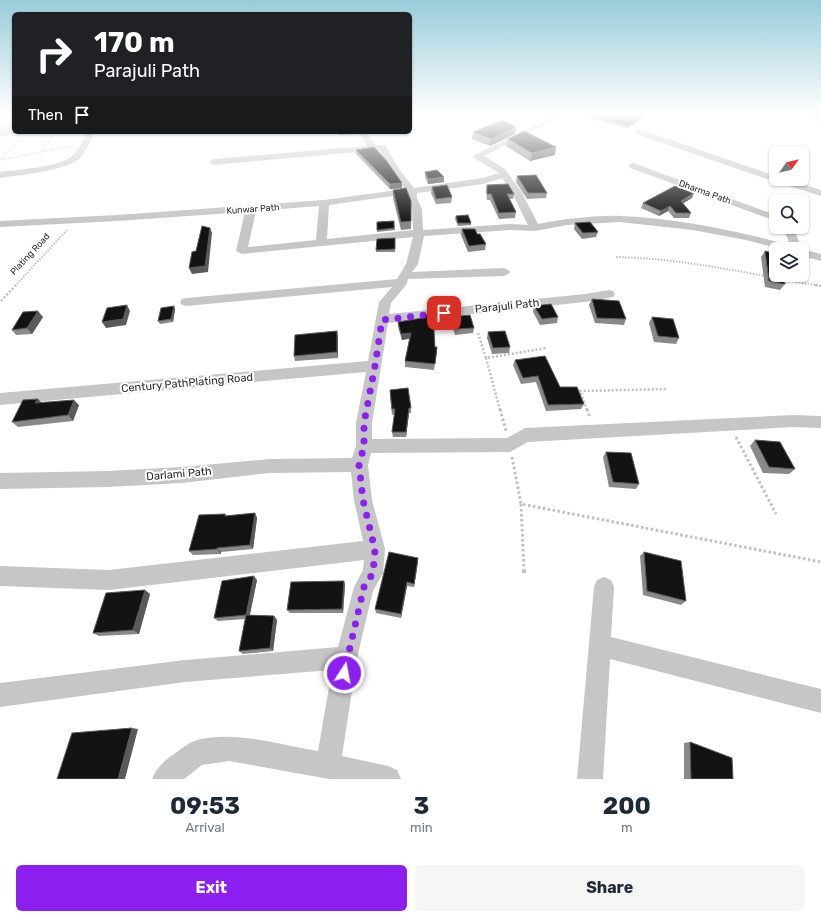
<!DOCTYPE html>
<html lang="en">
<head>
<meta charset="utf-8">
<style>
  :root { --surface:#fff; --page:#f6f6f7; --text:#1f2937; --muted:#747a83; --accent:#8c20f1 }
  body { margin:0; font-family:Rubik,sans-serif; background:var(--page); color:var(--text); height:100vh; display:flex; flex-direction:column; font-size:15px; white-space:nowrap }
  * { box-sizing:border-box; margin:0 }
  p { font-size:13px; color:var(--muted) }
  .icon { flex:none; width:22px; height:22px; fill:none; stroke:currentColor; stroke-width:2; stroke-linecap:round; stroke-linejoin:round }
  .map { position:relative; height:779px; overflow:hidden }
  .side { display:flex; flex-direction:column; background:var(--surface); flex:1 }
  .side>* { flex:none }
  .guide { position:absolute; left:12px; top:12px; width:400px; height:122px; border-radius:6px; box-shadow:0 1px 3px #0004; background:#202124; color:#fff; overflow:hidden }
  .needle { width:26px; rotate:56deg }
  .controls { position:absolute; left:769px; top:146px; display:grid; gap:8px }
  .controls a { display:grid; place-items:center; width:40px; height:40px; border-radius:6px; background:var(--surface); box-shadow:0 1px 3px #0004; font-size:20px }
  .pin { position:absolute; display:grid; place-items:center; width:34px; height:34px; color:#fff; margin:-17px; border-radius:8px; box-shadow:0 2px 6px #0006 }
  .me { position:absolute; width:44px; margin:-22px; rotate:11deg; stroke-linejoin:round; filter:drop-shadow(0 0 3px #0008) }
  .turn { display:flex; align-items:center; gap:14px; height:84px; padding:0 16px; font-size:18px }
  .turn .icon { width:52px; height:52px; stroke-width:2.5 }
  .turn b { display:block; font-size:28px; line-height:34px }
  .then { display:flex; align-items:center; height:38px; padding:0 16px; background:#0003; gap:8px; font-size:15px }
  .eta { display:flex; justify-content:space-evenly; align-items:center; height:68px; text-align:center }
  .eta b { font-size:24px; font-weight:700; line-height:28px }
  .cta { display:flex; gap:8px; margin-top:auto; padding:8px 16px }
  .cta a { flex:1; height:46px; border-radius:6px; background:var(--accent); color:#fff; font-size:16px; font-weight:700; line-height:46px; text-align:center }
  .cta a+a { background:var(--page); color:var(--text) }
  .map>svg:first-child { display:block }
</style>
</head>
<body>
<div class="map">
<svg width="821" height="779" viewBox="0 0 821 779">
  <rect width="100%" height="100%" fill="#fff"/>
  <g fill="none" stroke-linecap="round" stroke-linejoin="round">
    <!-- river -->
    <path fill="#c3edc2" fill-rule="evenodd" d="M 14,124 L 14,132 L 0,136 L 0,128 Z"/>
    <!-- path-far4 -->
    <path stroke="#c0c0c0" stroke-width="1.5" stroke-dasharray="1 1" stroke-linecap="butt" d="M 42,152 L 55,132
      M 1,159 L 18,140
      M 0,160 L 72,146"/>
    <!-- path-far3 -->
    <path stroke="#c0c0c0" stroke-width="2" stroke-dasharray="1.5 1.5" stroke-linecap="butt" d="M 616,257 C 668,258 715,267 766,276
      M 781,279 L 820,286
      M 15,286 L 67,230"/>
    <!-- path-far2 -->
    <path stroke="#c0c0c0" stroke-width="2.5" stroke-dasharray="2 2" stroke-linecap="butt" d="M 815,285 L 821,286
      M 1,301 L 16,285
      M 478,333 L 486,358
      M 500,410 L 486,358 L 547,348
      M 587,410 L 580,391 L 666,389"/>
    <!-- path-far1 -->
    <path stroke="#c0c0c0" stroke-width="3" stroke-dasharray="2.5 2.5" stroke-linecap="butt" d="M 500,409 L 506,431
      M 587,409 L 590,418
      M 736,437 L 776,514
      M 512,457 L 521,504 L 821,562
      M 521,504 L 524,571"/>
    <!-- path -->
    <path stroke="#c0c0c0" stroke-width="4" stroke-dasharray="3 3" stroke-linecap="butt" d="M 524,570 L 524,574"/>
    <!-- minor -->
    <path fill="#c6c6c6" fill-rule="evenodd" d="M 0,115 L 14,115 L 14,118 L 0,117 Z
      M 556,115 L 565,115 L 484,156 L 505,169 L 521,191 L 538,224 C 565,219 593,215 621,216 C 678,218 735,231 790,245 L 783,227 L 793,227 L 802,249 L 821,254 L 821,261 L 802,256 L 802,249 L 780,249 L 746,240 L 693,230 L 620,222 L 567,225 L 535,231 L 511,230 L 424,236 L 418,264 L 412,272 L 504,268 L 508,270 L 510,272 L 508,274 L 504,276 L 408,279 L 406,285 L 391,303 L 389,314 L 585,294 L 609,290 L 613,291 L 615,294 L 613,297 L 585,302 L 388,323 L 372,423 L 372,439 L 507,438 L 525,428 L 793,415 L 821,416 L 821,428 L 793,427 L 528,442 L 510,452 L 371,453 L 368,465 L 372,500 L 385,549 L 383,573 L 373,591 L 357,658 L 342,756 L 388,766 L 397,770 L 401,779 L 329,779 L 229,761 L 202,765 L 184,779 L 152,779 C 156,768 164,761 174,754 C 181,749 188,743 197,740 C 235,730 280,745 318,751 L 332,670 L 185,682 L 0,707 L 0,683 L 185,660 L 338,647 L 354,587 L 363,570 L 364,560 L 109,590 L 0,586 L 0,566 L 109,570 L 363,541 L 354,500 L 351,472 L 270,473 L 182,483 L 108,487 L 0,489 L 0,473 L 108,471 L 182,467 L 270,459 L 352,458 L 356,446 L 356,423 L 366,372 L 0,405 L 0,393 L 368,361 L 379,302 L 392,287 L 186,306 L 182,305 L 180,302 L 182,299 L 186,298 L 397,279 L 406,264 L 413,237 L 242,254 L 236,251 L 245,212 L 117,221 L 0,227 L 0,221 L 117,215 L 324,200 L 405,189 L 391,170 L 379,150 L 213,165 L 209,162 L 213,159 L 367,146 L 359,132 L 367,132 L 375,145 L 385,145 L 399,169 L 414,188 L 482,178 L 499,173 L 474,158 L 473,156 L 485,150 ZM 502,178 L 511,191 L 528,225 L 511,224 L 423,230 L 422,209 L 417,198 L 417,193 L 483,184 ZM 407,194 L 412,209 L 413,230 L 327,239 L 329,205 ZM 319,206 L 316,240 L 248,247 L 256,211 Z
      M 802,115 L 813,115 L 821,117 L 821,121 Z
      M 14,129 L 14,132 L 17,133 L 0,137 L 0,133 Z
      M 636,130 L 642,130 L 776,176 L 776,179 L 786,179 L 821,190 L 821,196 L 773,181 L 636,134 Z
      M 87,132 L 95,132 C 90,141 86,152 79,159 C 65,171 19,175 0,178 L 0,172 C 19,169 57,168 72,156 C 79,150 83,140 87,132 Z
      M 633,163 L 776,215 L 776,221 L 630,168 L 629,166 L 630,164 Z
      M 604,577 L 611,580 L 614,587 L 611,637 L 821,689 L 821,713 L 610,659 L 603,779 L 577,779 L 594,587 L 597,580 Z"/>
  </g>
  <!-- wall -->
  <path fill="#898989" d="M 582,115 L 636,115 L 642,119 L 627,128 L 582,116 Z
    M 473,132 L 515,134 L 490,146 L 472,139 Z
    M 508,139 L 555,155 L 530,161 L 506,146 Z
    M 356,150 L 402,188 L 390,189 L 356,154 Z
    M 425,172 L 444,182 L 428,184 L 425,177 Z
    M 517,176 L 547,193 L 546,198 L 527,199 L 516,182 Z
    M 487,185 L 514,194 L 513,199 L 509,199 L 516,212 L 515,218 L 499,219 L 490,200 L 487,200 L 486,190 Z
    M 432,187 L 452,197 L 451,203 L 436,204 L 431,193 Z
    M 393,190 L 411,221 L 411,229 L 401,230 L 393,198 Z
    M 692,198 L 683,203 L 691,213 L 689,218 L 674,218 L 668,211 L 659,216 L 641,208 L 643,203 Z
    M 456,216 L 471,223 L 471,225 L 458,226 L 455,219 Z
    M 394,221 L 395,230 L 377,232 L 377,222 Z
    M 575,223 L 598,232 L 596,237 L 582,239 L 574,229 Z
    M 462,229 L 477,234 L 486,244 L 485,250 L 468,252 L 461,235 Z
    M 395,238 L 395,252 L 376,252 L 376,250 Z
    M 765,251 L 785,284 L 780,290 L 765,287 L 761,257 Z
    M 592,299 L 626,319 L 624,325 L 595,323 L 589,305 Z
    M 174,306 L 175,309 L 173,322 L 160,324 L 158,321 Z
    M 534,306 L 558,317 L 557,323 L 540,325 L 533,312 Z
    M 43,317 L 32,334 L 16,335 L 12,330 Z
    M 451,317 L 474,328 L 473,333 L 455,335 L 451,322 Z
    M 652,317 L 679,338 L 676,344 L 654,342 L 649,323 Z
    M 398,322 L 435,347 L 437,347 L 434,370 L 405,367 L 405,361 L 409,339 L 402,340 L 398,327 Z
    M 488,332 L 510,347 L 509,353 L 492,354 L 487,338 Z
    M 338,336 L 338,358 L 295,361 L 294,356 Z
    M 515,360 L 560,387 L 584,404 L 581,409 L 546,411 L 536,382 L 521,384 L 513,365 Z
    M 390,396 L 411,408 L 411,413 L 409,413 L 406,437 L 393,437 L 392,432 L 395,414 L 392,415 Z
    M 38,399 L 41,403 L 79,405 L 73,421 L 18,427 L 12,422 Z
    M 755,440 L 795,469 L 789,474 L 763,473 L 750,446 Z
    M 606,452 L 639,484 L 636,489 L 609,487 L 603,457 Z
    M 255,513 L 257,518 L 253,549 L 221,552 L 221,554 L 193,555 L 189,551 L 225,514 L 227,516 Z
    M 644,552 L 686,601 L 681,605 L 643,595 L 640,556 Z
    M 418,562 L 414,587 L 407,586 L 401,618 L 376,613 L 375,609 Z
    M 257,580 L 250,615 L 274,616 L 277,620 L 273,651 L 243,654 L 239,651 L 245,619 L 218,621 L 214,618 Z
    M 345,585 L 343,613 L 290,613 L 287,610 Z
    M 145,590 L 150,594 L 139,634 L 99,636 L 93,633 Z
    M 690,742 L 733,779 L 684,779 L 684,743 Z"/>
  <!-- shaded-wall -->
  <path fill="#5a5a5a" d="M 643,117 L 642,119 L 627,128 L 628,126 Z
    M 516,127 L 515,134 L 490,146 L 491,139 Z
    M 338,132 L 354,132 L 355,134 L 339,135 Z
    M 556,147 L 555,155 L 530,161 L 532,153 Z
    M 444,177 L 444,182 L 428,184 L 428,179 Z
    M 402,183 L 402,188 L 390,189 L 390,184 Z
    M 694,193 L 692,198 L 679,206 L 681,201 Z
    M 670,206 L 668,211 L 659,216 L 661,211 Z
    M 210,228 L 212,233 L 208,272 L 192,274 L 189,268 Z
    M 127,305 L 130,311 L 126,325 L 106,328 L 102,322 Z
    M 174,306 L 175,309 L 173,322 L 171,319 Z
    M 38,311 L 43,317 L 32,334 L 27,328 Z
    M 337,331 L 338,336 L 338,358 L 337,352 Z
    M 411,333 L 411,338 L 402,340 L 401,334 Z
    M 437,347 L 437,352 L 434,370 L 435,364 Z
    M 38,399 L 43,404 L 35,403 Z
    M 74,400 L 79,405 L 73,421 L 68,415 Z
    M 409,408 L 409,413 L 406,437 L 406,432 Z
    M 255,513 L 257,518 L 253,549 L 250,545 Z
    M 217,548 L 221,552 L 221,554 L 217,549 Z
    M 418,558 L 418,562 L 414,587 L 414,584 Z
    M 254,576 L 257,580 L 249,618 L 246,615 Z
    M 344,581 L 345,585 L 343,613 L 342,609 Z
    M 407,582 L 407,586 L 401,618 L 401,614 Z
    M 145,590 L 150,594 L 139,634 L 133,630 Z
    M 274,616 L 277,620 L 273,651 L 270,648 Z
    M 132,728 L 138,729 L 125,779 L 118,779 Z"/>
  <!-- building -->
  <path fill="#131313" stroke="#5a5a5a" d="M 585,115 L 636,115 L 643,117 L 628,126 Z
    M 503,120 L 516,127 L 491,139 L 473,132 Z
    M 524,131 L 556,147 L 532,153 L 508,139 Z
    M 374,147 L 386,160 L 402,183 L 390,184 L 356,150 Z
    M 437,170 L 444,177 L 428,179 L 425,172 Z
    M 536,175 L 547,193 L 528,193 L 517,176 Z
    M 508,184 L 514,194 L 507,194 L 516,212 L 499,213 L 491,194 L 487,194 L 487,185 Z
    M 447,185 L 452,197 L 436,199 L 432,187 Z
    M 675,186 L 694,193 L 681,201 L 691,213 L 676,213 L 670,206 L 661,211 L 643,203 Z
    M 406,188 L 411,201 L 411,221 L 401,222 L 393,190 Z
    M 468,215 L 471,223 L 458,223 L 456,216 Z
    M 394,221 L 394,228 L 377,230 L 377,222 Z
    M 590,222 L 598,232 L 583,233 L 575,223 Z
    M 202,226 L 210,228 L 205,266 L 189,268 L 192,252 L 196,251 Z
    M 462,229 L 475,229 L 477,234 L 480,234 L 486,244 L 469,246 Z
    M 395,238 L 395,249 L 376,250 L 377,239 Z
    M 765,251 L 776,254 L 776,275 L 783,275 L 785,284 L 769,281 Z
    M 592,299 L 619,301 L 626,319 L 597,318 Z
    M 551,304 L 558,317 L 542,319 L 534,306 Z
    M 127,305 L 123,319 L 102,322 L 107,308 Z
    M 174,306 L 171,319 L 158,321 L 161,308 Z
    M 38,311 L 27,328 L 12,330 L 23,312 Z
    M 433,314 L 435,347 L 437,347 L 435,364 L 405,361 L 411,333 L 401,334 L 398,322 L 422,318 L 421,315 Z
    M 470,315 L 474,328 L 455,329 L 451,317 Z
    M 652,317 L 673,319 L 679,338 L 658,336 Z
    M 337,331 L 337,352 L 294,356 L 295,335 Z
    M 505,331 L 510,347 L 493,348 L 488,332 Z
    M 545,356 L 560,387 L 577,387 L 584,404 L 548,405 L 538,376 L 523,378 L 515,360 Z
    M 408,388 L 411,408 L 409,408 L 406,432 L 392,432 L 395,409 L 392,409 L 390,390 Z
    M 38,399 L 35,403 L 74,400 L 68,415 L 12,422 L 23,400 Z
    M 755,440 L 780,442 L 795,469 L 769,467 Z
    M 606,452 L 631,453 L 639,484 L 613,482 Z
    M 255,513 L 250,545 L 217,548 L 217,549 L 189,551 L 199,515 L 225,514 L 225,516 Z
    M 389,552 L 418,558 L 414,584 L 407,582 L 401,614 L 375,609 Z
    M 644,552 L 681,561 L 686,601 L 647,591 Z
    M 254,576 L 246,615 L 214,618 L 222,581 Z
    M 344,581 L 342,609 L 287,610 L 291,582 Z
    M 145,590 L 133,630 L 93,633 L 106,593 Z
    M 246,615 L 274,616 L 270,648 L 239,651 Z
    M 132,728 L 118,779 L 57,779 L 72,733 Z
    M 690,742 L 732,758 L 733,779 L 691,779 Z"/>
  <!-- sky -->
  <linearGradient id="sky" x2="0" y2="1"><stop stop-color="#99cbd9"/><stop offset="0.51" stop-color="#fff"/><stop offset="1" stop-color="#fff" stop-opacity="0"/></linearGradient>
  <rect width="821" height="224" fill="url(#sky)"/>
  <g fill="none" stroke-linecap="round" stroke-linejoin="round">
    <!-- route -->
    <path stroke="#8c20f1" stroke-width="7" stroke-dasharray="0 12.6" d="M 344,673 L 364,587 L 373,573 L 375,550 L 363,500 L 359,465 L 364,446 L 364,423 L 375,366 L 382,320 L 444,313"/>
  </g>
  <g text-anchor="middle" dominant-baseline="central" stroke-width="4" stroke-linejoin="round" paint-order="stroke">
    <!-- far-street labels -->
    <g font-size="9" fill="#2c2c2c" stroke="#fff">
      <text transform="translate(705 192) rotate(20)">Dharma Path</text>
      <text transform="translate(253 209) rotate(-4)">Kunwar Path</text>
      <text transform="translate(30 254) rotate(-47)">Plating Road</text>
    </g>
    <!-- street labels -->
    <g font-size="11" fill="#2c2c2c" stroke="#fff">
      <text transform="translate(507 306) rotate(-6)">Parajuli Path</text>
      <text transform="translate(187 383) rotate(-5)">Century PathPlating Road</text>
      <text transform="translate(179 474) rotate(-5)">Darlami Path</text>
    </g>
  </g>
</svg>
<div class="controls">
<a><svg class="needle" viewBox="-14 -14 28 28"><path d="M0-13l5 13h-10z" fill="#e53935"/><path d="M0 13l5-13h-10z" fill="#747a83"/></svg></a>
<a><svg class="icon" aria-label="search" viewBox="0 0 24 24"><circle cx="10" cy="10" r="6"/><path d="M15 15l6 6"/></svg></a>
<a><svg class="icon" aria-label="layers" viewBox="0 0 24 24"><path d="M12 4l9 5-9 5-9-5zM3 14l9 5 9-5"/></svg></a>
</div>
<div class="pin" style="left:444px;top:313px;background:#d93025"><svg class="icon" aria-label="arrive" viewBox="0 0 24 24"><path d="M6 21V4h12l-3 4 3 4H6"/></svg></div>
<svg class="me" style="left:344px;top:673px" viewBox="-20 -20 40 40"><circle r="17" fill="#8c20f1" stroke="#fff" stroke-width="3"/><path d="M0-11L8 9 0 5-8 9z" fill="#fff"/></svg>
<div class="guide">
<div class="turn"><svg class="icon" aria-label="right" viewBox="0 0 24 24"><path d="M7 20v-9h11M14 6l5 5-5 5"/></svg><div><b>170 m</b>Parajuli Path</div></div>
<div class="then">Then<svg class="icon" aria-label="arrive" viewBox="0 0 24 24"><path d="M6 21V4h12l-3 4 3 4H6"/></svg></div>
</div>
</div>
<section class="side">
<div class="eta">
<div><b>09:53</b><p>Arrival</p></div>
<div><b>3</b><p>min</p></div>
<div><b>200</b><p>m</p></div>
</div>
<div class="cta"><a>Exit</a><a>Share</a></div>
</section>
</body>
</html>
